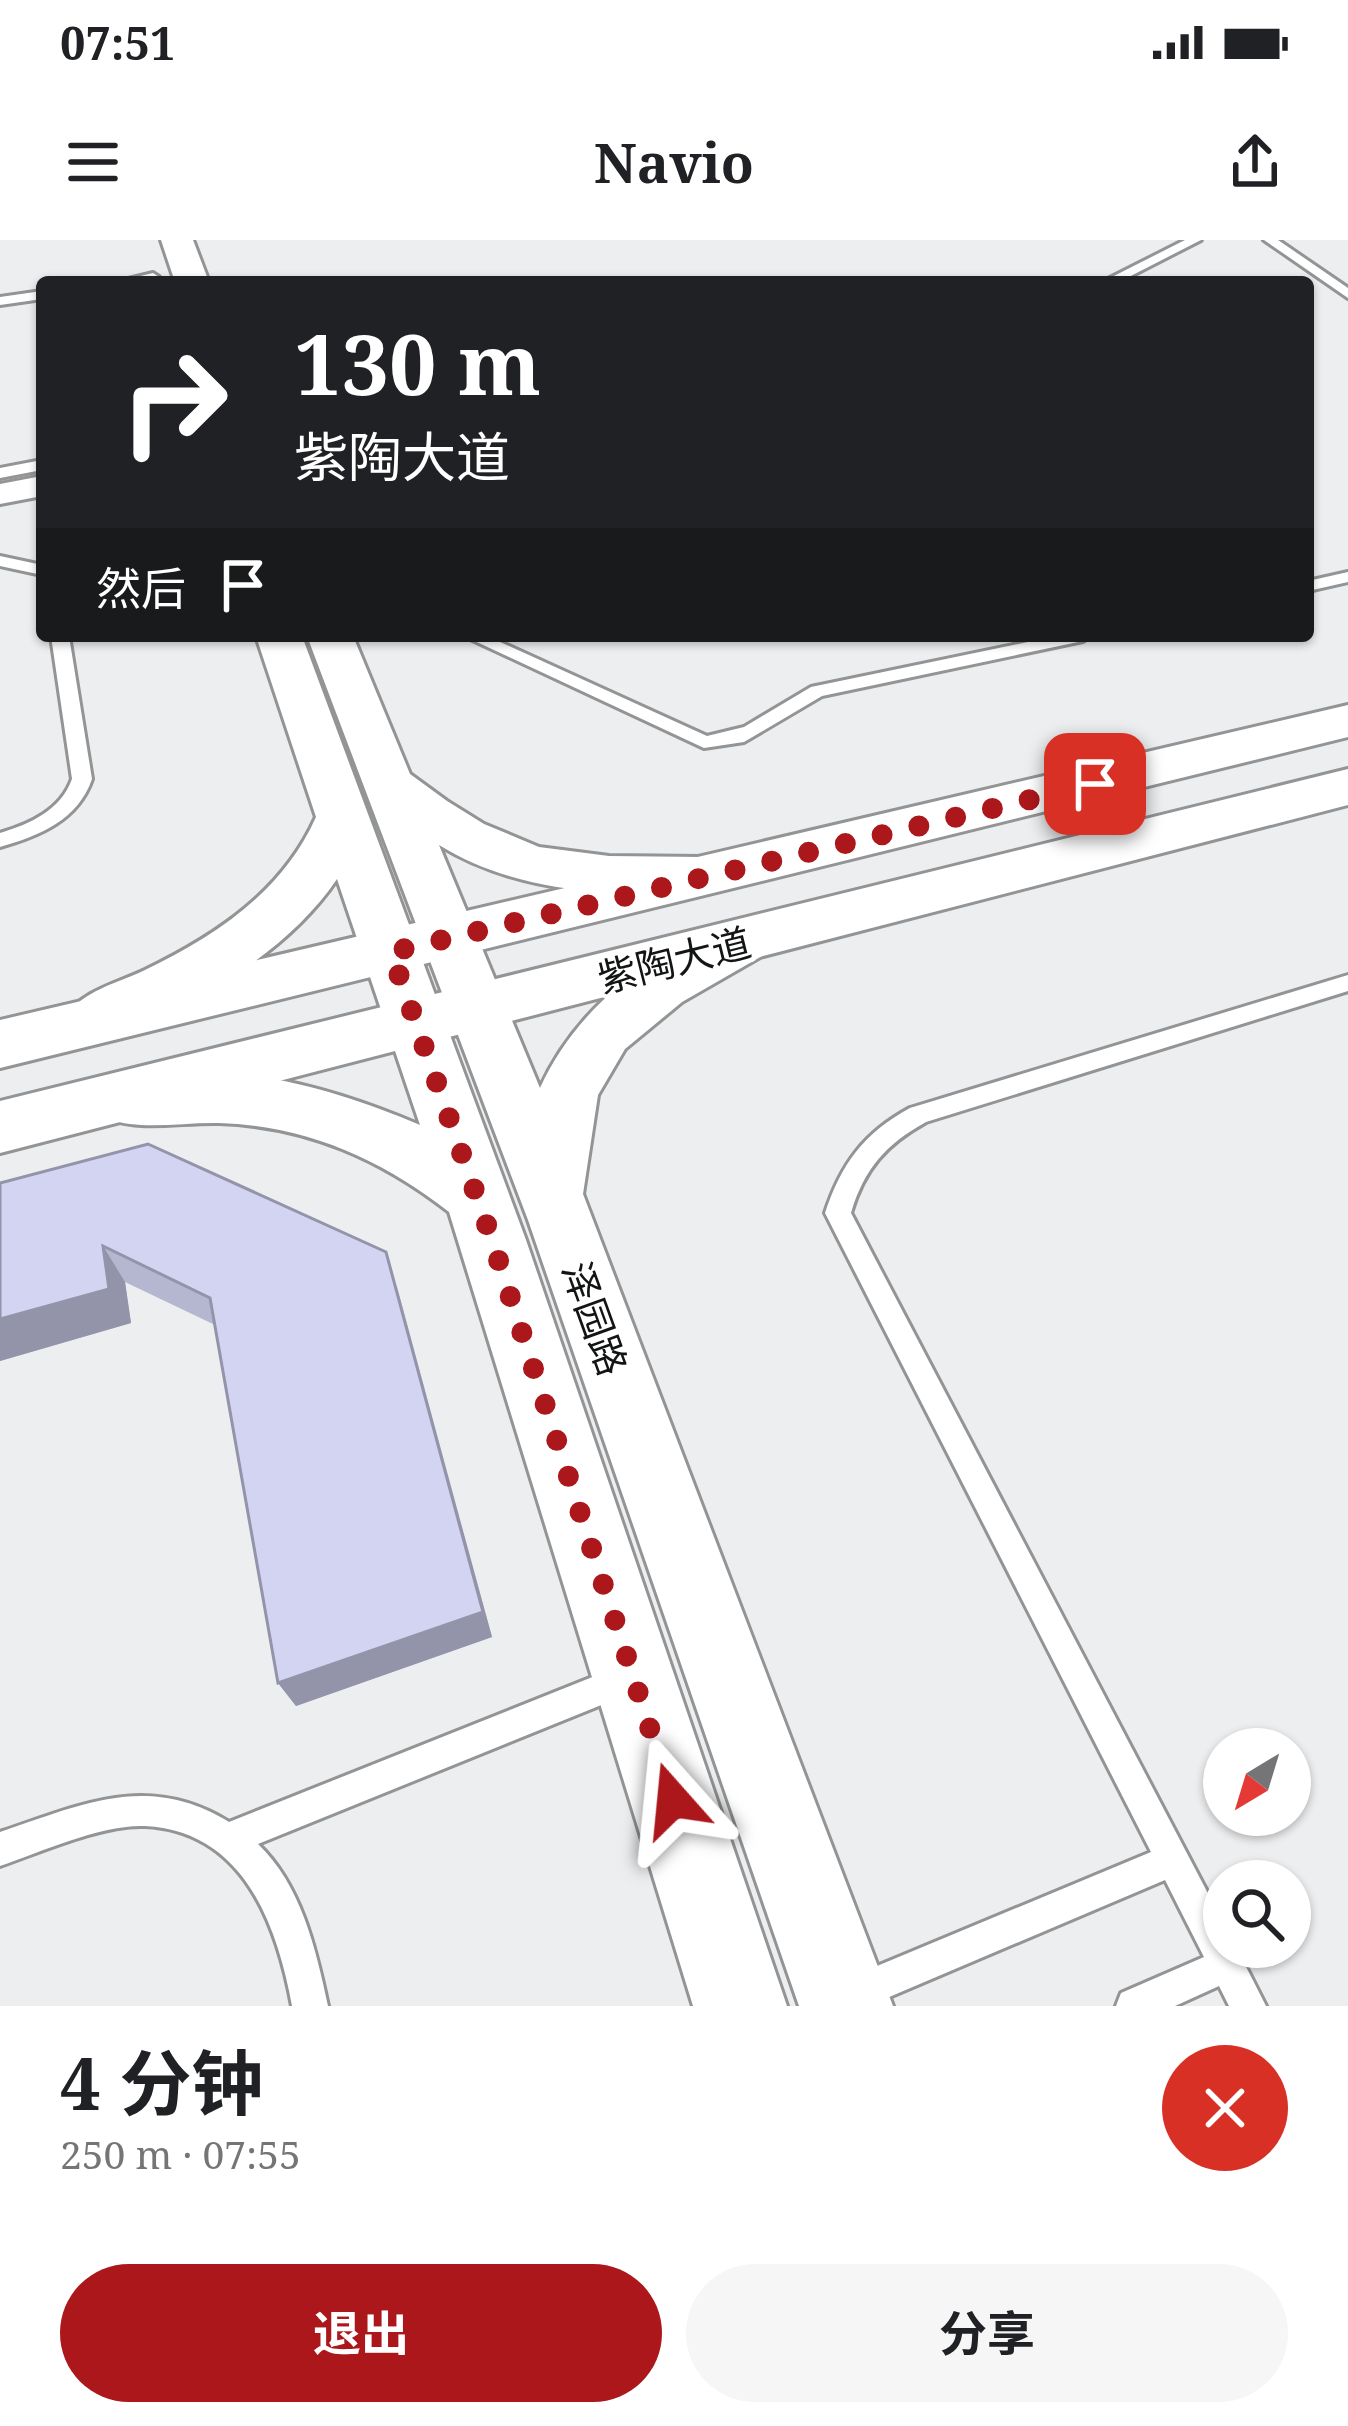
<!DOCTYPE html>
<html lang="zh">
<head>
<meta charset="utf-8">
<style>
  :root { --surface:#fff; --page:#f6f6f6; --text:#202124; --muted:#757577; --accent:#ab171b }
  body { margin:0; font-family:"Noto Serif","Noto Sans SC",serif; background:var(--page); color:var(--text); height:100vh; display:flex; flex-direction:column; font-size:45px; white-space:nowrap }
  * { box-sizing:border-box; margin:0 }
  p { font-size:39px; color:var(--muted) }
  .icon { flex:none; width:66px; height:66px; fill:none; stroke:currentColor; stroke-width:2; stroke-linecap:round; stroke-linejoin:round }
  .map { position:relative; height:1766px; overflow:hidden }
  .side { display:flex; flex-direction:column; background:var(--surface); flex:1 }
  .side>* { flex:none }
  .top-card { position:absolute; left:36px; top:36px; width:1278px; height:366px; border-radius:12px; box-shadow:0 3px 9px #0004; background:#202124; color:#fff; overflow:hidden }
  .needle { width:78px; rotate:218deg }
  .tools { position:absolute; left:1203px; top:1488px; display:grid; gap:24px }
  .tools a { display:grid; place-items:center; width:108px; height:108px; border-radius:50%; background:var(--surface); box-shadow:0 3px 9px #0004; font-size:60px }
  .pin { position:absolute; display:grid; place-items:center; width:102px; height:102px; color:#fff; margin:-51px; border-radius:24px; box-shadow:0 6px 18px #0006 }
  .me { position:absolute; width:132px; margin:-66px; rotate:342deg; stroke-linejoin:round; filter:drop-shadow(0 0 9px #0008) }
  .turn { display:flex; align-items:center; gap:42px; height:252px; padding:0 60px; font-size:54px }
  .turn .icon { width:156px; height:156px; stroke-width:2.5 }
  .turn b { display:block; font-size:84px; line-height:102px }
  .then { display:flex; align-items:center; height:114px; padding:0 60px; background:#0003; gap:24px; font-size:45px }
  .round { display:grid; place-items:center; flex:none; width:126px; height:126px; border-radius:63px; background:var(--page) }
  .overview { display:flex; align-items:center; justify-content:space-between; height:204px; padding:0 60px }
  h1 { font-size:72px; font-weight:700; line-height:90px }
  .button { display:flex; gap:24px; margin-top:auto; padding:24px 60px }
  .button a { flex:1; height:138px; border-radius:72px; background:var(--accent); color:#fff; font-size:48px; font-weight:700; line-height:138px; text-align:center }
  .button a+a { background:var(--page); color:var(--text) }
  .status { display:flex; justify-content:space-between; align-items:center; height:84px; padding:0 60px; background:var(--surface); direction:ltr }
  .status svg { height:33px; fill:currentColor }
  header { display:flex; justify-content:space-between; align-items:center; height:156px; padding:0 60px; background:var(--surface); font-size:54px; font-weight:700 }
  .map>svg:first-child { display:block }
</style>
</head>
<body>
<div class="status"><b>07:51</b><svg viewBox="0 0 49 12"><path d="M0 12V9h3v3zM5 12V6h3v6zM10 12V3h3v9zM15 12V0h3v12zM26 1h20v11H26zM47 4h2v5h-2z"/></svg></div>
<header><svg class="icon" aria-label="menu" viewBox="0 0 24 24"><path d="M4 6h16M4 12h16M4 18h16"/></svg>Navio<svg class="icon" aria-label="share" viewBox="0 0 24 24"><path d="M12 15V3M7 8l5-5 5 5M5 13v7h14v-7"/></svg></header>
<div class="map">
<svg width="1348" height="1766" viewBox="0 0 1348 1766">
  <rect width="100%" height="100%" fill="#edeeef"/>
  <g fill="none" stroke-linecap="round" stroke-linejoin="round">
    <defs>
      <path id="service" d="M 1185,0 L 1201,0 L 1119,42 L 1102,42 Z
        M 1264,0 L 1278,0 L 1348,48 L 1348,58 Z
        M 153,33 L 159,37 L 158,40 L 116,42 Z
        M 42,51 L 42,59 L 0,65 L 0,57 Z
        M 42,220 L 42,230 L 0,238 L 0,228 Z
        M 0,316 L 42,325 L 42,335 L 0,326 Z
        M 1348,332 L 1348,342 L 1308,351 L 1308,341 Z
        M 51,396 L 69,396 L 92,539 C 78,580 39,596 0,607 L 0,593 C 30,584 61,570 72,539 Z
        M 464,396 L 487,396 L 707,496 L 744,487 L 811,447 L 1057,396 L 1092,396 L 1083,401 L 822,456 L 744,502 L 704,508 Z
        M 1348,735 L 1348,751 L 926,882 C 886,904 864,929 851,973 L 1224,1684 L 1224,1707 L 1236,1707 L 1266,1766 L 1229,1766 L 1219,1746 L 1175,1766 L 1116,1766 L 1121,1753 L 1204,1717 L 1165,1640 L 868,1766 L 841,1766 L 836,1754 L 841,1741 L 1151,1612 L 825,973 C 841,924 864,893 910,868 Z
        M 625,1424 L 636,1429 L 641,1440 L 636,1451 L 258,1604 C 301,1645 316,1709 328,1766 L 292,1766 C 277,1685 244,1591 145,1586 C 103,1584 40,1612 0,1626 L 0,1592 C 81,1565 148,1532 229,1582 Z"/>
      <path id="minor" d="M 42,236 L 42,256 L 0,264 L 0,244 Z"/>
      <path id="tertiary" d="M 161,0 L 193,0 L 209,42 L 175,42 Z
        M 256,396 L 302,396 L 526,1000 L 787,1766 L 693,1766 L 449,972 C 381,919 307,886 219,883 C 182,882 143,891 108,879 L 99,862 L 108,845 C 208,812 327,845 420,885 L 337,639 C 284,717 185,772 96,799 L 75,793 L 66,777 C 81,751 118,743 145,730 C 217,695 283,651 316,577 Z
        M 307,396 L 353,396 L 410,534 L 447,561 L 484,584 L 539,607 L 609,616 L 702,617 L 721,623 L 729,636 L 721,649 L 702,655 C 612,655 518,654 439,605 L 540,848 C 578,765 654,708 742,682 L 762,688 L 770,702 L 762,716 L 682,762 L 625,809 L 598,855 L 583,954 L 893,1766 L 799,1766 L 528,980 Z"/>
      <path id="secondary" d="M 1348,465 L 1348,497 L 0,828 L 0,780 Z
        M 1348,529 L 1348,565 L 0,913 L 0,861 Z"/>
    </defs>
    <!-- service casing -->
    <use href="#service" stroke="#939495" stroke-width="6"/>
    <!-- minor casing -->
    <use href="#minor" stroke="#939495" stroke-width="6"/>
    <!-- tertiary casing -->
    <use href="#tertiary" stroke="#939495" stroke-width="6"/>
    <!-- secondary casing -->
    <use href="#secondary" stroke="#939495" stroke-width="6"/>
    <!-- service -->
    <use href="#service" fill="#fff" fill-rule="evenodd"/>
    <!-- minor -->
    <use href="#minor" fill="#fff" fill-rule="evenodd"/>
    <!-- tertiary -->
    <use href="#tertiary" fill="#fff" fill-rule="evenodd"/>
    <!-- secondary -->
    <use href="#secondary" fill="#fff" fill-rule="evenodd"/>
  </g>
  <!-- wall -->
  <path fill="#b5b6d0" d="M 0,943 L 397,1047 L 492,1397 L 296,1466 L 278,1443 L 215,1085 L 125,1042 L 131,1083 L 0,1121 Z"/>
  <!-- shaded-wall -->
  <path fill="#9394a9" d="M 103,1006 L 125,1042 L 131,1083 L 0,1121 L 0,1079 Z
    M 386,1012 L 492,1397 L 296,1466 L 278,1443 Z"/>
  <!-- building -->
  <path fill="#d2d4f2" stroke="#9394a9" stroke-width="3" d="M 148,904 L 386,1012 L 483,1372 L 278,1443 L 210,1058 L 103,1006 L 109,1049 L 0,1079 L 0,943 Z"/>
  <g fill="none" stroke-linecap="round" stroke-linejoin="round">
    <!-- route -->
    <path stroke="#ab171b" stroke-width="21" stroke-dasharray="0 37.8" d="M 673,1560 L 492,1000 L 391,712 L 1095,544"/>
  </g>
  <g text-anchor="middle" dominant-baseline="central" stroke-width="9" stroke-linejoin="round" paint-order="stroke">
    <!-- street labels -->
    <g font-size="39" fill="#131414" stroke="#fff">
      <text transform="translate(674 719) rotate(-14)">紫陶大道</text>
      <text transform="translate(596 1078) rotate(70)">泽园路</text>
    </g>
  </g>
</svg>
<div class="tools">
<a><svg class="needle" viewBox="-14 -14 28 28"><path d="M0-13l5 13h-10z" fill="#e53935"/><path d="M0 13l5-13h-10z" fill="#757577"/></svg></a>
<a><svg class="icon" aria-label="search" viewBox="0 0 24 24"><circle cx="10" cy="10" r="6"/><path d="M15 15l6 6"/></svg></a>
</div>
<div class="pin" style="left:1095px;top:544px;background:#d93025"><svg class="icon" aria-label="arrive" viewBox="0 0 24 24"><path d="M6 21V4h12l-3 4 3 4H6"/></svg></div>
<svg class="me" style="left:673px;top:1560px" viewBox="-20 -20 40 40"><path d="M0-17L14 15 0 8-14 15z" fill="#ab171b" stroke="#fff" stroke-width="4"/></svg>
<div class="top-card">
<div class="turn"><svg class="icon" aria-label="right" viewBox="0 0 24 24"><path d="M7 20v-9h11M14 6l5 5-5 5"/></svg><div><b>130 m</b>紫陶大道</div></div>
<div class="then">然后<svg class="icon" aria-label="arrive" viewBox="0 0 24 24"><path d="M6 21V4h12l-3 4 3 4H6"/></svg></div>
</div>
</div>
<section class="side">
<div class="overview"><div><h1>4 分钟</h1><p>250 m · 07:55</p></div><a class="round" style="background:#d93025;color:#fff"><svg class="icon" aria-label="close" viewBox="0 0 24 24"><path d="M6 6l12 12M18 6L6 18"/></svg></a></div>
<div class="button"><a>退出</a><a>分享</a></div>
</section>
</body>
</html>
